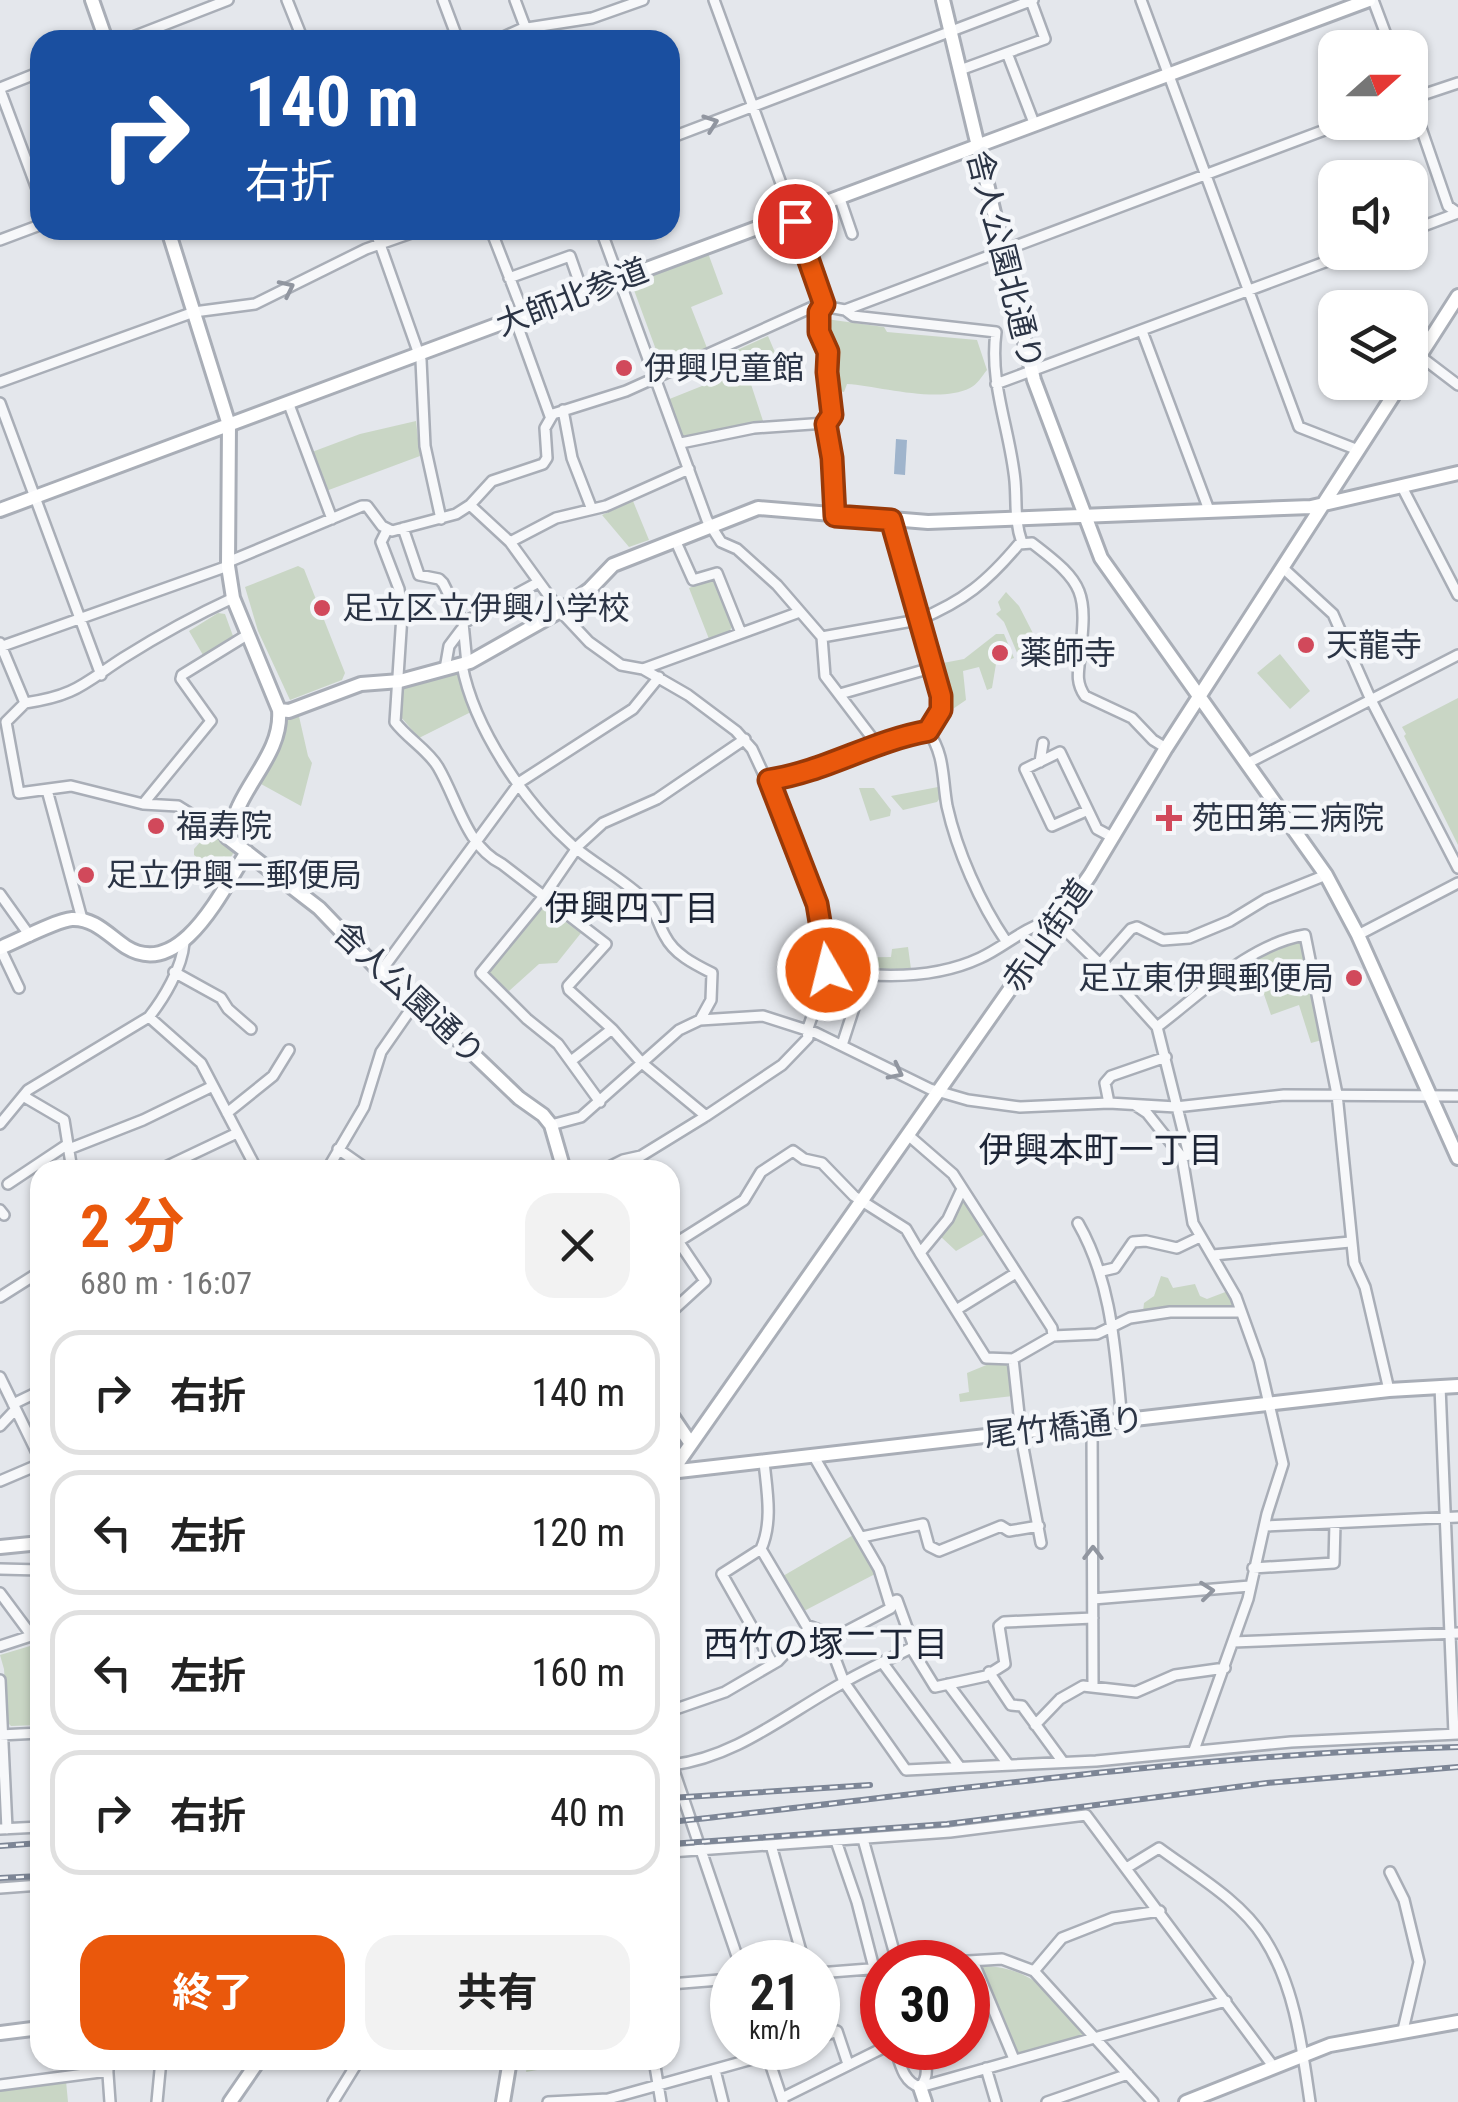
<!DOCTYPE html>
<html lang="ja">
<head>
<meta charset="utf-8">
<style>
  :root { --surface:#fff; --page:#f2f2f2; --text:#222; --muted:#767676; --line:#e0e0e0; --accent:#ea580c }
  body { margin:0; font-family:"Roboto Condensed","Noto Sans JP",sans-serif; background:var(--page); color:var(--text); height:100vh; display:flex; flex-direction:column; font-size:38px; white-space:nowrap }
  * { box-sizing:border-box; margin:0 }
  p { font-size:32px; color:var(--muted) }
  .icon { flex:none; width:55px; height:55px; fill:none; stroke:currentColor; stroke-width:2; stroke-linecap:round; stroke-linejoin:round }
  .map { position:relative; flex:1; overflow:hidden }
  .details { position:absolute; left:30px; top:1160px; width:650px; height:910px; display:flex; flex-direction:column; background:var(--surface); border-radius:30px; box-shadow:0 2px 8px #0004 }
  .details>* { flex:none }
  .banner { position:absolute; left:30px; top:30px; width:650px; height:210px; border-radius:30px; box-shadow:0 2px 8px #0004; background:#1a4fa0; color:#fff; overflow:hidden }
  .needle { width:65px; rotate:69deg }
  .tools { position:absolute; left:1318px; top:30px; display:grid; gap:20px }
  .tools a { display:grid; place-items:center; width:110px; height:110px; border-radius:20px; background:var(--surface); box-shadow:0 2px 8px #0004; font-size:50px }
  .speed { position:absolute; left:710px; top:1940px; display:flex; gap:20px; font-size:50px; font-weight:700; text-align:center }
  .speed>* { display:grid; place-content:center; width:130px; height:130px; border-radius:50%; background:var(--surface); box-shadow:0 2px 8px #0004; line-height:1 }
  .speed small { font-size:25px; font-weight:400 }
  .speed .limit { border:15px solid #d22; background:#fff; color:#111 }
  .pin { position:absolute; display:grid; place-items:center; width:85px; height:85px; color:#fff; margin:-42px; border:5px solid #fff; border-radius:50%; box-shadow:0 2px 10px #0007 }
  .me { position:absolute; width:110px; margin:-55px; rotate:352deg; stroke-linejoin:round; filter:drop-shadow(0 0 8px #0008) }
  .turn { display:flex; align-items:center; gap:35px; height:210px; padding:0 50px; font-size:45px }
  .turn .icon { width:130px; height:130px; stroke-width:2.5 }
  .turn b { display:block; font-size:70px; line-height:85px }
  .round { display:grid; place-items:center; flex:none; width:105px; height:105px; border-radius:30px; background:var(--page) }
  .overview { display:flex; align-items:center; justify-content:space-between; height:170px; padding:0 50px }
  h1 { font-size:60px; font-weight:700; line-height:75px; color:var(--accent) }
  .cta { display:flex; gap:20px; margin-top:auto; padding:20px 50px }
  .cta a { flex:1; height:115px; border-radius:30px; background:var(--accent); color:#fff; font-size:40px; font-weight:700; line-height:115px; text-align:center }
  .cta a+a { background:var(--page); color:var(--text) }
  ul { padding:0; list-style:none }
  li { display:flex; align-items:center; gap:30px; height:125px; margin:0 20px 15px; padding:0 30px; border:5px solid var(--line); border-radius:30px }
  li div { flex:1 }
  li b { display:block; font-size:38px }
  li em { font-style:normal }
  .map>svg:first-child { display:block }
</style>
</head>
<body>
<div class="map">
<svg width="1458" height="2102" viewBox="0 0 1458 2102">
  <rect width="100%" height="100%" fill="#e4e7ec"/>
  <!-- green -->
  <path fill="#c9d6c5" d="M 708,253 L 723,294 L 691,307 L 707,348 L 662,366 L 631,282 Z
    M 826,319 L 884,327 L 887,332 L 977,340 L 987,370 C 982,376 977,385 970,388 C 938,404 880,386 847,384 L 844,392 L 835,390 L 833,351 L 826,330 Z
    M 768,336 L 777,357 L 746,369 L 764,424 L 685,440 L 667,400 L 717,380 L 711,362 Z
    M 416,421 L 420,456 L 326,491 L 312,452 L 360,434 Z
    M 633,501 L 649,540 L 629,547 L 602,515 Z
    M 298,566 L 304,569 L 345,673 L 342,680 L 290,700 L 258,631 L 245,587 Z
    M 709,580 L 714,581 L 732,626 L 730,631 L 709,639 L 689,588 Z
    M 1006,592 L 1019,606 L 1039,645 L 1018,655 L 1004,622 L 996,614 L 1001,610 L 998,602 Z
    M 218,613 L 225,614 L 233,636 L 203,655 L 189,631 Z
    M 996,634 L 1004,634 L 1014,658 L 996,664 L 992,688 L 987,690 L 979,667 L 963,671 L 966,700 L 947,713 L 948,705 L 938,672 L 944,670 L 943,663 L 964,659 Z
    M 1280,654 L 1310,691 L 1290,709 L 1257,673 Z
    M 453,673 L 458,675 L 471,712 L 419,738 L 400,716 L 403,687 Z
    M 1458,698 L 1458,845 L 1404,736 L 1406,734 L 1402,727 Z
    M 298,712 L 308,756 L 312,763 L 301,806 L 261,784 L 287,726 L 287,716 Z
    M 938,787 L 940,798 L 937,802 L 903,810 L 891,796 Z
    M 859,788 L 874,788 L 891,810 L 890,816 L 870,821 Z
    M 210,831 L 235,851 L 221,871 L 213,865 L 211,868 L 194,855 L 194,849 Z
    M 541,907 L 545,907 L 581,933 L 557,963 L 539,964 L 509,991 L 490,975 L 490,970 Z
    M 1303,939 L 1322,1040 L 1311,1043 L 1299,1005 L 1271,1015 L 1252,959 L 1277,946 Z
    M 908,947 L 911,969 L 882,972 L 832,967 L 828,958 L 891,957 L 892,949 Z
    M 963,1196 L 987,1233 L 956,1251 L 939,1235 Z
    M 1161,1276 L 1168,1278 L 1173,1288 L 1195,1284 L 1200,1296 L 1207,1299 L 1228,1291 L 1236,1305 L 1231,1308 L 1170,1308 L 1143,1312 L 1144,1303 L 1154,1296 Z
    M 996,1361 L 1009,1364 L 1013,1396 L 960,1402 L 959,1394 L 969,1392 L 967,1373 Z
    M 855,1534 L 875,1574 L 804,1611 L 783,1576 Z
    M 40,1643 L 40,1725 L 11,1726 L 7,1722 L 4,1669 L 0,1655 Z
    M 984,1966 C 1035,1968 1052,1996 1084,2030 L 1082,2036 L 1019,2053 L 1014,2051 L 982,1970 Z
    M 528,2060 L 593,2060 L 526,2072 Z
    M 66,2081 L 68,2102 L 0,2102 L 0,2089 Z"/>
  <!-- water -->
  <path fill="#9fb4cc" d="M 896,439 L 907,440 L 905,475 L 894,474 Z"/>
  <g fill="none" stroke-linecap="round" stroke-linejoin="round">
    <defs>
      <path id="street" d="M 287,0 L 303,40
        M 443,0 L 458,40
        M 515,0 L 530,40
        M 714,0 L 825,304 L 819,312 L 819,332 L 828,352 L 827,372 L 832,415 L 826,423 L 832,459 L 835,516
        M 1141,0 L 1299,427 L 1358,450
        M 1373,0 L 1391,48
        M 125,40 L 228,0
        M 497,40 L 521,29 L 592,18 L 643,0
        M 1007,53 L 1034,123
        M 960,70 L 1045,39 L 1031,1
        M 0,88 L 40,72
        M 0,90 L 40,197
        M 1410,96 L 1448,206 L 1458,213
        M 1410,99 L 1458,83
        M 670,138 L 1033,0
        M 839,196 L 852,234
        M 375,230 L 421,360 L 425,446 L 441,519
        M 491,230 L 524,315
        M 601,230 L 707,520 L 721,542 L 737,549 L 777,585 L 822,637 L 825,676 L 876,743
        M 1410,231 L 1458,213
        M 0,240 L 40,225
        M 509,278 L 570,256 L 583,293
        M 845,310 L 1346,122
        M 515,319 L 550,416
        M 1142,331 L 1209,510
        M 1420,356 L 1458,385
        M 0,382 L 194,312 L 255,304 L 366,249 L 420,230
        M 996,384 L 1352,252
        M 288,402 L 332,519
        M 0,403 L 101,675
        M 563,410 L 572,458 L 591,507
        M 681,443 L 754,428 L 826,423
        M 1402,487 L 1458,595
        M 470,505 L 510,542 L 560,611 L 589,642 L 621,665 L 643,669 L 688,695 L 736,731 L 752,749 L 791,833 L 821,919 L 828,970 L 807,1031 L 808,1038 L 782,1065 L 706,1116 L 641,1156 L 623,1160 L 603,1170
        M 891,519 L 941,696 L 941,710 L 928,731 C 945,755 942,778 947,806 C 957,851 980,903 1006,941
        M 403,528 L 419,575 L 439,579 L 443,583 L 463,623 L 467,664
        M 387,530 L 381,542 L 399,589 L 402,615 L 395,722 C 407,738 428,750 438,767 C 458,801 466,846 502,864 L 606,944 L 568,986 L 569,990 L 612,1029 L 642,1063 L 706,1116
        M 510,542 L 556,518 L 606,506 L 689,469
        M 676,542 L 693,580 L 717,573 L 741,633
        M 228,562 L 362,506 L 367,506 L 382,526 L 392,531 L 456,514 L 470,505 L 492,481 L 543,464 L 547,458 L 545,428 L 553,414 L 626,391 L 817,305 L 845,310 L 853,316 L 996,332 C 989,384 1010,429 1015,481 C 1017,505 1014,519 1022,543
        M 1283,568 L 1333,614 L 1371,700 L 1458,868
        M 463,623 L 539,582
        M 822,637 L 918,620 C 964,601 987,582 1019,544 L 1032,543 C 1086,584 1087,592 1080,658 C 1078,673 1076,683 1085,696 L 1132,718 L 1153,740 L 1166,748
        M 0,643 L 25,703 L 6,722 L 19,793 L 71,786 L 143,804 L 211,721 L 181,679 L 182,675 L 247,635
        M 0,647 L 228,566
        M 462,665 C 474,729 525,803 573,846 C 597,866 625,880 647,902 C 656,911 658,924 665,936 C 674,954 694,964 712,973 L 711,1000 L 700,1020
        M 445,669 L 449,646 L 461,630
        M 643,669 L 797,613
        M 840,694 L 931,668
        M 25,703 C 75,696 83,684 123,658 C 158,636 196,615 233,598
        M 1040,762 L 1043,743
        M 1248,763 L 1458,655
        M 769,781 C 824,772 872,741 928,731
        M 47,790 L 82,919
        M 143,804 L 178,806 L 227,837
        M 1086,811 L 1052,826 L 1025,769 L 1060,752 L 1097,829 L 1112,837
        M 0,894 L 30,936
        M 1358,935 L 1458,883
        M 0,948 L 19,988
        M 1100,964 L 1131,929 L 1137,927 L 1163,940 L 1189,938 L 1230,921 L 1266,899 L 1326,875
        M 828,970 C 877,978 933,980 980,958 C 1004,947 1022,929 1048,921 L 1064,929 L 1100,964 L 1157,1027 L 1189,1155 L 1182,1157 L 1193,1223 L 1236,1297 L 1259,1361 L 1283,1464 L 1267,1514 L 1248,1599 L 1194,1750
        M 381,971 L 520,782 L 633,709 L 659,677
        M 174,972 L 221,998 L 228,1009 L 251,1029
        M 149,1017 L 201,1063 L 257,1170
        M 1157,1027 C 1201,994 1249,944 1305,935 L 1337,1094 L 1354,1263 L 1365,1287 L 1389,1390
        M 842,1045 L 864,977
        M 571,1061 L 612,1029
        M 23,1096 L 64,1120 L 72,1170
        M 600,1102 L 558,1044 L 527,1019 L 481,973 L 544,896 L 579,845 L 603,823 L 657,799 L 745,739
        M 1109,1103 L 1105,1083 L 1111,1076 L 1166,1057
        M 1135,1105 L 1147,1113 L 1182,1157
        M 227,1113 L 273,1076 L 289,1050
        M 0,1124 L 28,1090 L 149,1017 C 164,998 182,968 184,943
        M 551,1125 L 581,1117 L 679,1030 L 700,1020 L 763,1016 L 816,1033 L 930,1089 L 968,1100 L 1020,1107 L 1109,1103 L 1176,1107 L 1284,1095 L 1458,1096
        M 908,1135 L 953,1174 L 1052,1328 L 1053,1336
        M 69,1149 L 143,1120 L 213,1086
        M 338,1149 L 368,1170
        M 159,1170 L 237,1133
        M 327,1170 L 364,1107 L 381,1052 L 413,1006
        M 8,1184 L 68,1144
        M 962,1189 L 948,1219 L 920,1253 L 986,1358 L 1013,1359 L 1053,1336 L 1097,1334 L 1130,1318 L 1170,1312 L 1241,1312
        M 0,1210 L 4,1215
        M 1078,1223 C 1113,1284 1115,1353 1122,1420
        M 670,1229 L 705,1281 L 670,1313
        M 679,1241 L 744,1200 L 761,1172 L 793,1151 L 804,1159 L 822,1163 L 854,1196 L 906,1229 L 920,1253
        M 1213,1255 L 1350,1242
        M 1102,1271 L 1115,1268 L 1133,1242 L 1146,1241 L 1177,1248 L 1200,1237
        M 0,1297 L 38,1273 L 40,1238
        M 956,1310 L 1016,1273
        M 1013,1359 L 1022,1442 L 1041,1543
        M 0,1377 L 40,1459
        M 1440,1386 L 1454,1734
        M 13,1404 L 40,1391
        M 1092,1424 L 1093,1685
        M 0,1426 L 15,1410
        M 813,1455 L 879,1569 L 891,1608 L 828,1641
        M 764,1462 C 767,1491 773,1522 761,1549 L 806,1625 L 825,1632 L 844,1682 L 906,1770 L 1096,1761 L 1291,1742 L 1458,1734
        M 0,1481 L 40,1464
        M 1265,1526 L 1458,1517
        M 862,1537 L 923,1524 L 929,1546 L 939,1551 L 1001,1526 L 1009,1531 L 1039,1526
        M 761,1549 L 722,1574 L 773,1664
        M 1253,1568 L 1334,1563 L 1335,1523
        M 0,1569 L 40,1570
        M 0,1593 L 32,1636
        M 1093,1599 L 1250,1586
        M 891,1602 L 897,1600 L 913,1644 L 911,1648 L 935,1687 L 986,1676 L 1005,1664 L 999,1626 L 1004,1622 L 1093,1618
        M 1233,1642 L 1458,1633
        M 0,1646 L 40,1633
        M 882,1662 L 959,1766
        M 989,1672 L 1011,1705 L 1022,1706 L 1063,1762
        M 0,1680 L 7,1829
        M 948,1684 L 1008,1764
        M 670,1711 L 725,1692 L 778,1661 L 810,1627
        M 1035,1725 L 1060,1699 L 1083,1686 L 1136,1692 L 1175,1675 L 1225,1668
        M 0,1735 L 40,1733
        M 670,1759 L 739,1962
        M 672,1765 C 736,1757 785,1715 841,1684 C 863,1671 888,1660 911,1648
        M 0,1829 L 40,1827
        M 863,1839 L 897,1962
        M 836,1841 L 857,1902 L 882,1999
        M 771,1845 L 804,1962
        M 670,1852 L 950,1832 L 1086,1815 L 1273,2066
        M 1128,1867 L 1159,1848 C 1194,1874 1240,1900 1264,1938 C 1295,1986 1302,2047 1310,2102
        M 1390,1872 L 1404,1900 L 1419,1962 L 1403,2030
        M 0,1888 L 40,1885
        M 973,1961 L 1014,2059
        M 951,1962 L 1002,1959 L 1034,1971 L 1153,2102
        M 1034,1971 L 1062,1938 L 1113,1918 L 1160,1911
        M 818,1973 L 882,1968
        M 670,1984 L 732,1979
        M 818,2038 L 837,2031 L 848,2064
        M 765,2048 L 783,2102
        M 895,2048 C 900,2063 903,2082 920,2087
        M 921,2048 C 925,2062 931,2075 920,2087 L 1226,2001
        M 107,2060 L 110,2102
        M 654,2060 L 661,2102
        M 986,2068 L 996,2102
        M 715,2070 L 723,2102
        M 0,2085 L 108,2071
        M 782,2098 L 883,2048
        M 157,2102 L 161,2060
        M 333,2102 L 359,2060
        M 548,2102 L 608,2099 L 792,2048
        M 1047,2102 L 1128,2074"/>
      <path id="secondary" d="M 92,0 L 106,40
        M 943,0 L 1034,380 L 1101,558 L 1326,875 L 1358,935 L 1458,1158
        M 168,230 L 229,425 L 228,566 L 233,598 L 279,710 C 282,747 253,775 239,806 C 234,816 232,827 227,837 L 319,908 L 413,1006 L 449,1031 L 519,1098 L 543,1115 L 551,1125 L 564,1170
        M 1410,371 L 1458,296
        M 0,510 L 1369,0
        M 279,710 L 289,711 L 361,684 L 400,681 L 470,662 L 560,611 L 590,589 L 613,565 L 758,508 L 928,522 L 1311,507 L 1458,473
        M 0,948 C 17,941 57,920 72,919 C 95,918 109,936 126,947 C 181,981 223,888 247,852
        M 670,1413 L 691,1444
        M 670,1472 L 1389,1390 L 1458,1386
        M 670,1474 L 1090,875 L 1166,748 L 1402,382
        M 0,1547 L 40,1543
        M 0,2033 L 40,2028
        M 920,2087 L 925,2102
        M 230,2102 L 259,2060
        M 503,2102 L 510,2060
        M 1186,2102 L 1330,2045 L 1458,2022"/>
    </defs>
    <!-- street casing -->
    <use href="#street" stroke="#a9aeb7" stroke-width="14"/>
    <!-- secondary casing -->
    <use href="#secondary" stroke="#a9aeb7" stroke-width="18"/>
    <!-- street -->
    <use href="#street" stroke="#f7f8fa" stroke-width="9"/>
    <!-- secondary -->
    <use href="#secondary" stroke="#fff" stroke-width="12"/>
    <defs>
      <path id="rail" d="M 670,1798 L 870,1785
        M 670,1822 C 932,1794 1194,1754 1458,1747
        M 670,1844 L 947,1824 L 1267,1783 L 1458,1767
        M 0,1846 L 40,1843
        M 0,1878 L 40,1876"/>
    </defs>
    <!-- rail casing -->
    <use href="#rail" stroke="#7d8696" stroke-width="6"/>
    <!-- rail -->
    <use href="#rail" stroke="#f4f6f9" stroke-width="2.5" stroke-dasharray="8" stroke-linecap="butt"/>
  </g>
  <!-- one-way arrows -->
  <defs><path id="oneway-chevron" d="M-2-3.5L2.5 0L-2 3.5" fill="none" stroke-width="1.6" stroke-linecap="round" stroke-linejoin="round" transform="scale(2.5)"/></defs>
  <g stroke="#9196a0">
    <use href="#oneway-chevron" transform="translate(711 123) rotate(-20)"/>
    <use href="#oneway-chevron" transform="translate(287 288) rotate(-26)"/>
    <use href="#oneway-chevron" transform="translate(896 1072) rotate(27)"/>
    <use href="#oneway-chevron" transform="translate(1093 1553) rotate(-90)"/>
    <use href="#oneway-chevron" transform="translate(1207 1591) rotate(-6)"/>
  </g>
  <g fill="none" stroke-linecap="round" stroke-linejoin="round">
    <defs>
      <path id="route" d="M 795,221 L 824,304 L 819,312 L 819,332 L 828,352 L 827,372 L 832,415 L 826,424 L 832,458 L 835,516 L 891,520 L 941,696 L 941,710 L 928,731 C 872,741 824,772 769,780 L 817,904 L 828,970"/>
    </defs>
    <!-- route casing -->
    <use href="#route" stroke="#983908" stroke-width="25"/>
    <!-- route -->
    <use href="#route" stroke="#ea580c" stroke-width="18"/>
  </g>
  <!-- markers -->
  <g fill="#d1495b" stroke="#f4f6f9" stroke-width="4">
    <circle cx="624" cy="368" r="10"/>
    <circle cx="322" cy="608" r="10"/>
    <circle cx="1306" cy="645" r="10"/>
    <circle cx="1000" cy="653" r="10"/>
    <path d="M1164 803h10v10h10v10h-10v10h-10v-10h-10v-10h10z"/>
    <circle cx="156" cy="826" r="10"/>
    <circle cx="86" cy="875" r="10"/>
    <circle cx="1354" cy="978" r="10"/>
  </g>
  <g text-anchor="middle" dominant-baseline="central" stroke-width="9" stroke-linejoin="round" paint-order="stroke">
    <!-- street labels -->
    <g font-size="32" fill="#2b3445" stroke="#f4f6f9">
      <text transform="translate(1005 260) rotate(76)">舎人公園北通り</text>
      <text transform="translate(572 297) rotate(-21)">大師北参道</text>
      <text transform="translate(1047 935) rotate(-55)">赤山街道</text>
      <text transform="translate(409 993) rotate(43)">舎人公園通り</text>
      <text transform="translate(1064 1427) rotate(-6)">尾竹橋通り</text>
    </g>
    <!-- poi labels -->
    <g font-size="32" fill="#2b3445" stroke="#f4f6f9" text-anchor="start">
      <text x="644" y="368">伊興児童館</text>
      <text x="342" y="608">足立区立伊興小学校</text>
      <text x="1326" y="645">天龍寺</text>
      <text x="1020" y="653">薬師寺</text>
      <text x="1192" y="818">苑田第三病院</text>
      <text x="176" y="826">福寿院</text>
      <text x="106" y="875">足立伊興二郵便局</text>
      <text x="1334" y="978" text-anchor="end">足立東伊興郵便局</text>
    </g>
    <!-- neighbourhood labels -->
    <g font-size="35" fill="#1d2536" stroke="#f4f6f9">
      <text x="632" y="908">伊興四丁目</text>
      <text x="1101" y="1150">伊興本町一丁目</text>
      <text x="826" y="1644">西竹の塚二丁目</text>
    </g>
  </g>
</svg>
<div class="tools">
<a><svg class="needle" viewBox="-14 -14 28 28"><path d="M0-13l5 13h-10z" fill="#e53935"/><path d="M0 13l5-13h-10z" fill="#767676"/></svg></a>
<a><svg class="icon" aria-label="sound" viewBox="0 0 24 24"><path d="M4 9h4l5-4v14l-5-4H4zM17 9q2 3 0 6"/></svg></a>
<a><svg class="icon" aria-label="layers" viewBox="0 0 24 24"><path d="M12 4l9 5-9 5-9-5zM3 14l9 5 9-5"/></svg></a>
</div>
<div class="speed"><div>21<small>km/h</small></div><div class="limit">30</div></div>
<div class="pin" style="left:795px;top:221px;background:#d93025"><svg class="icon" aria-label="arrive" viewBox="0 0 24 24"><path d="M6 21V4h12l-3 4 3 4H6"/></svg></div>
<svg class="me" style="left:828px;top:970px" viewBox="-20 -20 40 40"><circle r="17" fill="#ea580c" stroke="#fff" stroke-width="3"/><path d="M0-11L8 9 0 5-8 9z" fill="#fff"/></svg>
<div class="banner">
<div class="turn"><svg class="icon" aria-label="right" viewBox="0 0 24 24"><path d="M7 20v-9h11M14 6l5 5-5 5"/></svg><div><b>140 m</b>右折</div></div>
</div>
<section class="details">
<div class="overview"><div><h1>2 分</h1><p>680 m · 16:07</p></div><a class="round"><svg class="icon" aria-label="close" viewBox="0 0 24 24"><path d="M6 6l12 12M18 6L6 18"/></svg></a></div>
<ul>
<li><svg class="icon" aria-label="right" viewBox="0 0 24 24"><path d="M7 20v-9h11M14 6l5 5-5 5"/></svg><div><b>右折</b></div><em>140 m</em></li>
<li><svg class="icon" aria-label="left" viewBox="0 0 24 24"><path d="M17 20v-9H6M10 6l-5 5 5 5"/></svg><div><b>左折</b></div><em>120 m</em></li>
<li><svg class="icon" aria-label="left" viewBox="0 0 24 24"><path d="M17 20v-9H6M10 6l-5 5 5 5"/></svg><div><b>左折</b></div><em>160 m</em></li>
<li><svg class="icon" aria-label="right" viewBox="0 0 24 24"><path d="M7 20v-9h11M14 6l5 5-5 5"/></svg><div><b>右折</b></div><em>40 m</em></li>
</ul>
<div class="cta"><a>終了</a><a>共有</a></div>
</section>
</div>
</body>
</html>
